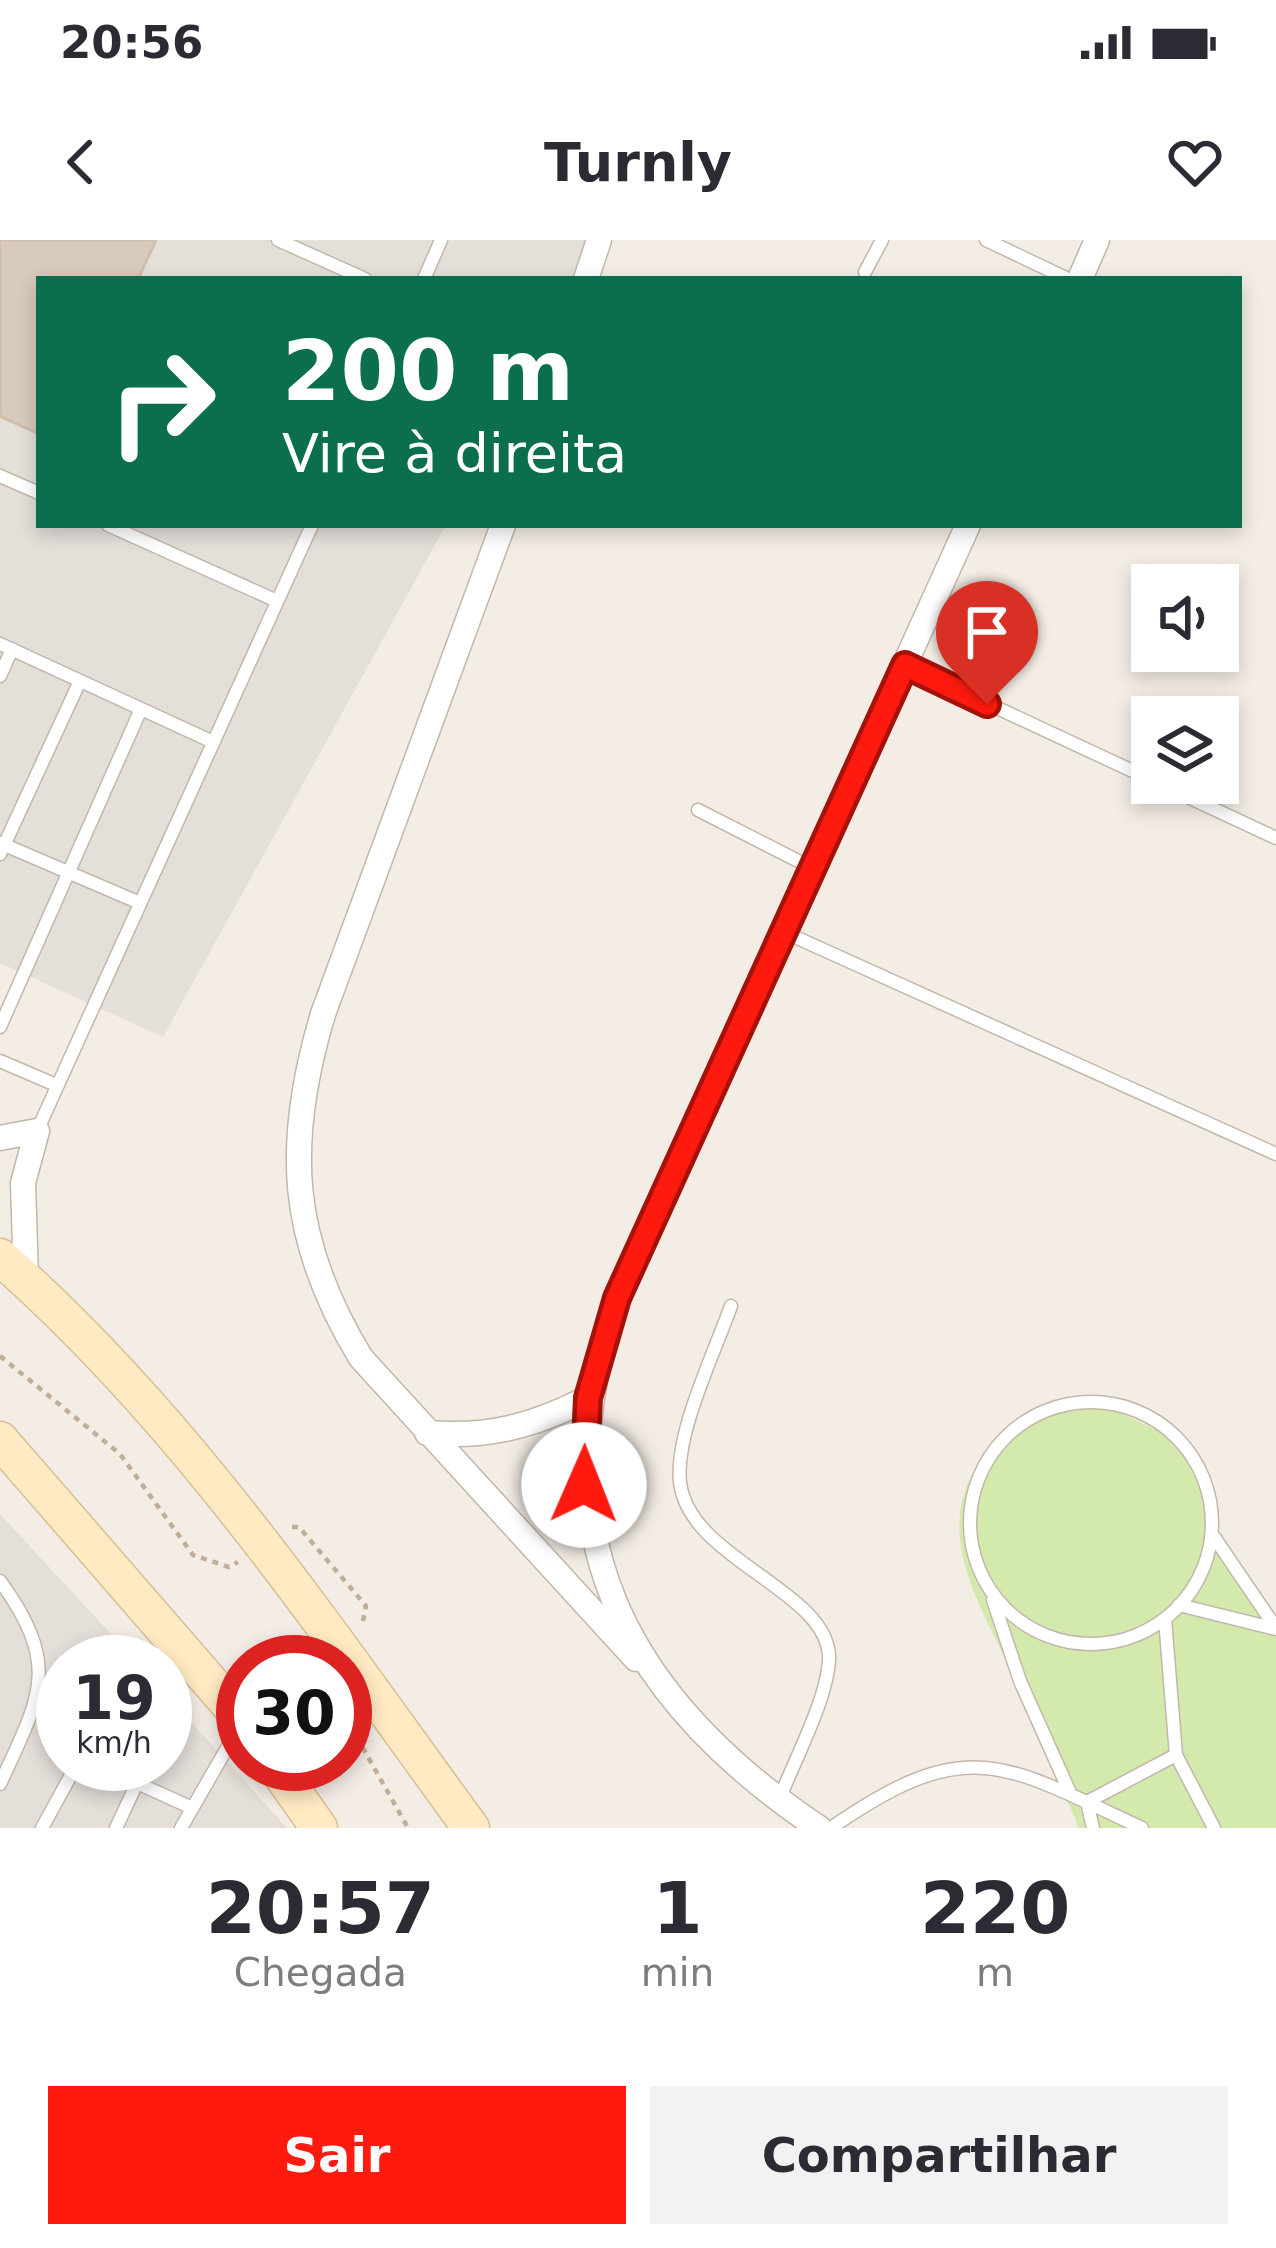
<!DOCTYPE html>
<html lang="pt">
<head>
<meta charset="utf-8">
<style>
  :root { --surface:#fff; --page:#f2f2f3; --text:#2b2b33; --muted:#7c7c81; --accent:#ff1a10 }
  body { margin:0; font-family:"DejaVu Sans",sans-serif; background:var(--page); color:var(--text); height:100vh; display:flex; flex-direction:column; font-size:45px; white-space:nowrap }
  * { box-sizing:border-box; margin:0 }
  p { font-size:39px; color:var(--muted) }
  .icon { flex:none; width:66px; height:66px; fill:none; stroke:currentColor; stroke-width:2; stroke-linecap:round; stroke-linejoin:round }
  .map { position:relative; height:1588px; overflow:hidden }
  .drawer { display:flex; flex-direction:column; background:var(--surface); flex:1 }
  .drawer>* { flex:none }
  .banner { position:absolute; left:36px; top:36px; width:1206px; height:252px; border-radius:0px; box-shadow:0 6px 18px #0003; background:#0b6e4f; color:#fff; overflow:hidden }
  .controls { position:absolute; left:1131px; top:324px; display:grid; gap:24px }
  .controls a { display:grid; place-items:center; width:108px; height:108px; border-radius:0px; background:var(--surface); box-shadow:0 6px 18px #0003; font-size:60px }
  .speed { position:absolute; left:36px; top:1395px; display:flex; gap:24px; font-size:60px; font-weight:700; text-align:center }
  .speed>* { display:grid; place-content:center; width:156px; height:156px; border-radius:50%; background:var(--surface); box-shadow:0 6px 18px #0003; line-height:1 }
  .speed small { font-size:30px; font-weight:400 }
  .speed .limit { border:18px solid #d22; background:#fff; color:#111 }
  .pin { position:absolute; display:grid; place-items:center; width:102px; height:102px; color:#fff; margin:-123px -51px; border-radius:50% 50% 50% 0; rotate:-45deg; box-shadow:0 0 12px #0007 }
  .pin .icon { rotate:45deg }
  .me { position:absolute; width:132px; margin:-66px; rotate:1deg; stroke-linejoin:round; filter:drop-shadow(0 0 9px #0008) }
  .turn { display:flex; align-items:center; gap:42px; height:252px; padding:0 48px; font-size:54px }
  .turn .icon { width:156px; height:156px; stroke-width:2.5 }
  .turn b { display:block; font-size:84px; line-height:102px }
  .eta { display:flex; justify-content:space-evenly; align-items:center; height:204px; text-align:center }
  .eta b { font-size:72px; font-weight:600; line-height:84px }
  .action { display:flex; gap:24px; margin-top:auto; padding:24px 48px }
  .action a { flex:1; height:138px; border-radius:0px; background:var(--accent); color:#fff; font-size:48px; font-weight:600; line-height:138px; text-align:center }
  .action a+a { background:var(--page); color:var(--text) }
  .status { display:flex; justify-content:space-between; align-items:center; height:84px; padding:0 60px; background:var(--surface); direction:ltr }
  .status svg { height:33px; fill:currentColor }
  header { display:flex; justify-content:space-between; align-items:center; height:156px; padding:0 48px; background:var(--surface); font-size:54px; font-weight:600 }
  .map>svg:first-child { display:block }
</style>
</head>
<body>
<div class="status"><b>20:56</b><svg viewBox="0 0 49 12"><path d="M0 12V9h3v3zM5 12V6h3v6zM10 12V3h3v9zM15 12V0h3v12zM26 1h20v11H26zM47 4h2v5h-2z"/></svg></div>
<header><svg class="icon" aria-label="back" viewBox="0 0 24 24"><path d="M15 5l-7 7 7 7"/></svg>Turnly<svg class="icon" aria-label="heart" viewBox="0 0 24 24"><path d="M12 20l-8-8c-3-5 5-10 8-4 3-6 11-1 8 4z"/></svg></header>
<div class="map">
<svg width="1276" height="1588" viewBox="0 0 1276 1588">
  <rect width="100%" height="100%" fill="#f3ede5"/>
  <!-- industrial -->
  <path fill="#e5dfda" d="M 0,0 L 604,0 L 582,39 L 39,39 L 39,285 L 446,285 L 163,797 L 0,723 Z
    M 0,1274 L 137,1422 L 63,1422 L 63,1524 L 165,1524 L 165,1453 L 287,1588 L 0,1588 Z"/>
  <!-- green -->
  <path fill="#d4e9ac" d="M 1074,1164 L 1106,1166 L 1163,1193 L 1185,1218 L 1200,1247 L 1206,1278 L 1276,1383 L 1276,1588 L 1079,1588 C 1057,1537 1035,1486 1013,1435 C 995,1395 968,1351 961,1307 C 949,1231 1005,1179 1074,1164 Z"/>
  <!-- building -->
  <path fill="#d8cabd" stroke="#d0bfad" stroke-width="3" d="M 0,0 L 156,0 L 138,39 L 39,39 L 39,194 L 0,176 Z"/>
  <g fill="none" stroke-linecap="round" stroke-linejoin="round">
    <defs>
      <path id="lane" d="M 278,0 L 365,39
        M 986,0 L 1068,39
        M 865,32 L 882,0
        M 424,39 L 441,0
        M 0,236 L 39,253
        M 108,285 L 277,361
        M 0,404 L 213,502
        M 905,425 L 1152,540
        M 0,436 L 12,409
        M 1158,543 L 1276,598
        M 698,570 L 812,628
        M 0,603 L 140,663
        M 0,614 L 80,441
        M 784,692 L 1276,914
        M 0,787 L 141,469
        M 0,821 L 56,845
        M 37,891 L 312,285
        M 731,1066 C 714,1114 675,1193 680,1242 C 688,1320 832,1351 829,1420 C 827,1460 794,1521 779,1560
        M970 1283a121 121 0 1 1 242 0a121 121 0 1 1-242 0Z
        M 1212,1294 L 1276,1388
        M 0,1341 C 62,1426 40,1457 0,1544
        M 993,1360 L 1020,1441 L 1071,1555
        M 1179,1365 L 1276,1389
        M 1165,1379 L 1176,1515 L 1214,1588
        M 95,1524 L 190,1567
        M 42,1588 L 77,1524
        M 116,1588 L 137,1543
        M 181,1588 L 242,1482
        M 831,1588 C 968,1493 1002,1523 1142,1588
        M 1093,1588 L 1087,1562 L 1176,1515"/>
      <path id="street" d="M 586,39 L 599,0
        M 1080,39 L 1097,0
        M 503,285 L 323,774 C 284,904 289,1000 361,1118 L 636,1419
        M 0,898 L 37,891 L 23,943 L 26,1039
        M 427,1193 C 488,1198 534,1186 588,1158
        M 819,1588 C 622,1456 537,1290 617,1058 L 968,285"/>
      <path id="secondary" d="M 0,1017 C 186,1180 326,1390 471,1588
        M 0,1200 L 243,1480
        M 274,1524 L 319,1588"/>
    </defs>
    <!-- lane casing -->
    <use href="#lane" stroke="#c2b7aa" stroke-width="15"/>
    <!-- street casing -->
    <use href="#street" stroke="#c2b7aa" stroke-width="27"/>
    <!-- secondary casing -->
    <use href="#secondary" stroke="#d8bf95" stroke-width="39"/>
    <!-- path -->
    <path stroke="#c1ae98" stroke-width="4.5" stroke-dasharray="6 6" stroke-linecap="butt" d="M 0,1116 L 120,1214 L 193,1315 L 229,1327 L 238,1322
      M 292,1287 L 299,1287 L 366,1366 L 363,1381
      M 345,1476 L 408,1588"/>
    <!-- lane -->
    <use href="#lane" stroke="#fff" stroke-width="12"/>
    <!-- street -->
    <use href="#street" stroke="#fff" stroke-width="24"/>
    <!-- secondary -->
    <use href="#secondary" stroke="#ffeac3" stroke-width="36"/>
  </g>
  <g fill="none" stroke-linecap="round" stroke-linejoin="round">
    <defs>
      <path id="route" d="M 584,1245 L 588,1158 L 617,1058 L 905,425 L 987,464"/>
    </defs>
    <!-- route casing -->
    <use href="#route" stroke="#a6110a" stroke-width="30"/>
    <!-- route -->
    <use href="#route" stroke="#ff1a10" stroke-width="21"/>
  </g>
</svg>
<div class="controls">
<a><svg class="icon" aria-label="sound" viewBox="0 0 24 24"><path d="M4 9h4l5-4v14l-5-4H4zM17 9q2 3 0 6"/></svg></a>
<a><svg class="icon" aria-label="layers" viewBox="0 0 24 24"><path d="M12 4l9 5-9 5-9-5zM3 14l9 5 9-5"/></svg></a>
</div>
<div class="speed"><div>19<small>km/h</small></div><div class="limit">30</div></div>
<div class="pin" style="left:987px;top:464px;background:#d93025"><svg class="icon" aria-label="arrive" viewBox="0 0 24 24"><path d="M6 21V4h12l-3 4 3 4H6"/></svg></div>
<svg class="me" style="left:584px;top:1245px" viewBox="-20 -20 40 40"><circle r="19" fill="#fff"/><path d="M0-13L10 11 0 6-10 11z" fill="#ff1a10"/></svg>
<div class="banner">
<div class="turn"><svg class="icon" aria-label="right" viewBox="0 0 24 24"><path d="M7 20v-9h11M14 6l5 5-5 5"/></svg><div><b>200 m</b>Vire à direita</div></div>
</div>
</div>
<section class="drawer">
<div class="eta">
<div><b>20:57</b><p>Chegada</p></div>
<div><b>1</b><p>min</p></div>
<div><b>220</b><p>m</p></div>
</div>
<div class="action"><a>Sair</a><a>Compartilhar</a></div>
</section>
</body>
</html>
